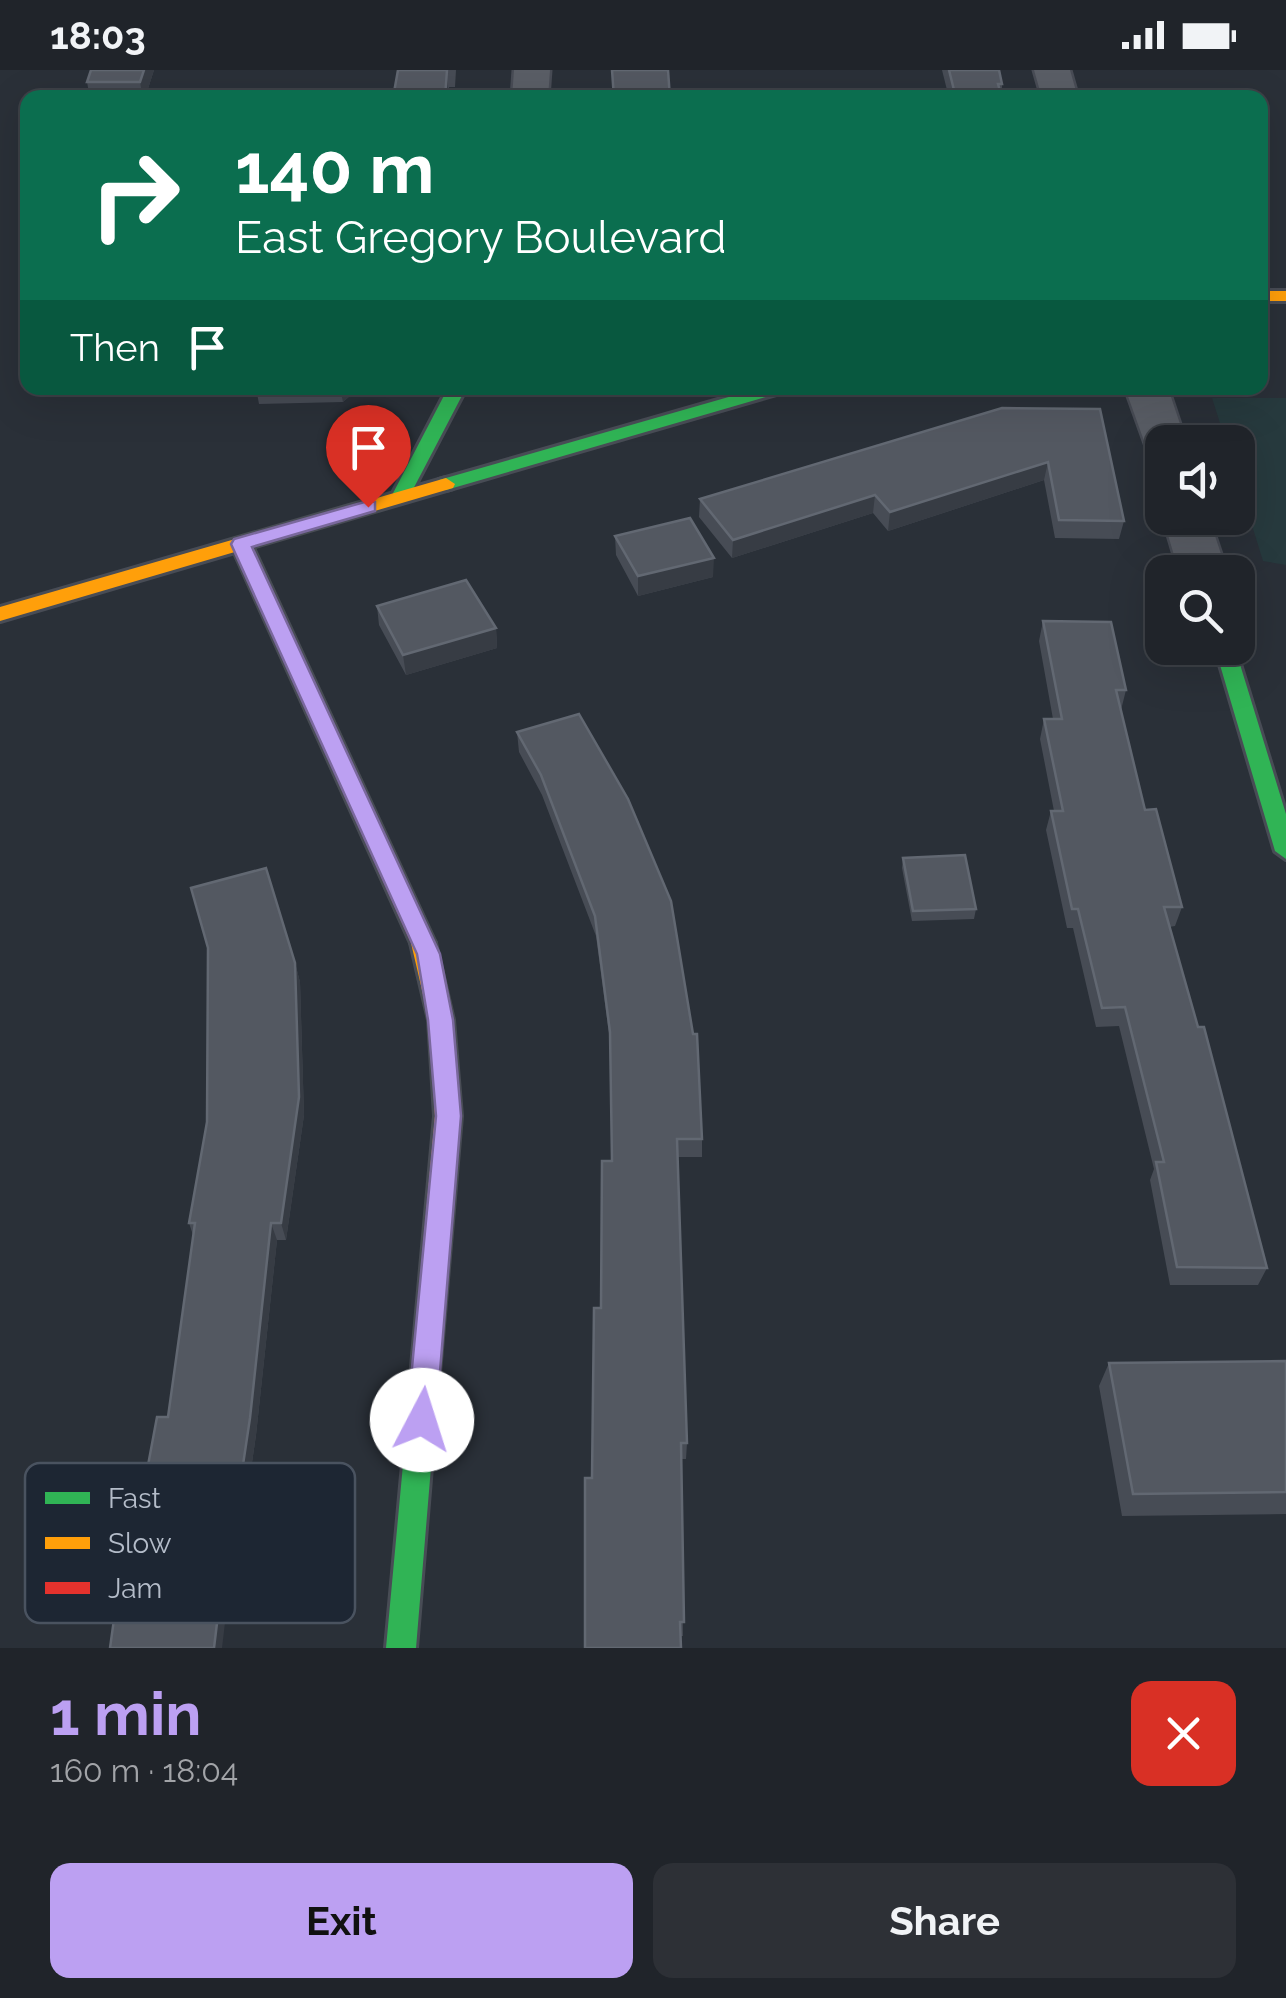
<!DOCTYPE html>
<html lang="en">
<head>
<meta charset="utf-8">
<style>
  :root { --surface:#20242a; --page:#2d3036; --text:#f1f3f6; --muted:#a2a4a8; --line:#3d4147; --accent:#bca0f2 }
  body { margin:0; font-family:Raleway,sans-serif; background:var(--page); color:var(--text); height:100vh; display:flex; flex-direction:column; font-size:38px; white-space:nowrap }
  * { box-sizing:border-box; margin:0 }
  p { font-size:32px; color:var(--muted) }
  .icon { flex:none; width:55px; height:55px; fill:none; stroke:currentColor; stroke-width:2; stroke-linecap:round; stroke-linejoin:round }
  .map { position:relative; height:1578px; overflow:hidden }
  .side { display:flex; flex-direction:column; background:var(--surface); flex:1 }
  .side>* { flex:none }
  .hud { position:absolute; left:20px; top:20px; width:1248px; height:305px; border-radius:20px; box-shadow:0 10px 40px #0002,0 0 0 2px var(--line); background:#0b6e4f; color:#fff; overflow:hidden }
  .tools { position:absolute; left:1145px; top:355px; display:grid; gap:20px }
  .tools a { display:grid; place-items:center; width:110px; height:110px; border-radius:20px; background:var(--surface); box-shadow:0 10px 40px #0002,0 0 0 2px var(--line); font-size:50px }
  .pin { position:absolute; display:grid; place-items:center; width:85px; height:85px; color:#fff; margin:-102px -42px; border-radius:50% 50% 50% 0; rotate:-45deg; box-shadow:0 0 10px #0007 }
  .pin .icon { rotate:45deg }
  .me { position:absolute; width:110px; margin:-55px; rotate:5deg; stroke-linejoin:round; filter:drop-shadow(0 0 8px #0008) }
  .turn { display:flex; align-items:center; gap:35px; height:210px; padding:0 50px; font-size:45px }
  .turn .icon { width:130px; height:130px; stroke-width:2.5 }
  .turn b { display:block; font-size:70px; line-height:85px }
  .then { display:flex; align-items:center; height:95px; padding:0 50px; background:#0003; gap:20px; font-size:38px }
  .round { display:grid; place-items:center; flex:none; width:105px; height:105px; border-radius:20px; background:var(--page) }
  .overview { display:flex; align-items:center; justify-content:space-between; height:170px; padding:0 50px }
  h1 { font-size:60px; font-weight:700; line-height:75px; color:var(--accent) }
  .cta { display:flex; gap:20px; margin-top:auto; padding:20px 50px }
  .cta a { flex:1; height:115px; border-radius:20px; background:var(--accent); color:#111; font-size:40px; font-weight:700; line-height:115px; text-align:center }
  .cta a+a { background:var(--page); color:var(--text) }
  .status { display:flex; justify-content:space-between; align-items:center; height:70px; padding:0 50px; background:var(--surface); direction:ltr }
  .status svg { height:28px; fill:currentColor }
  .map>svg:first-child { display:block }
</style>
</head>
<body>
<div class="status"><b>18:03</b><svg viewBox="0 0 49 12"><path d="M0 12V9h3v3zM5 12V6h3v6zM10 12V3h3v9zM15 12V0h3v12zM26 1h20v11H26zM47 4h2v5h-2z"/></svg></div>
<div class="map">
<svg width="1286" height="1578" viewBox="0 0 1286 1578">
  <rect width="100%" height="100%" fill="#2a3038"/>
  <!-- green -->
  <path fill="#273a3e" d="M 1212,328 L 1286,328 L 1286,495 L 1263,491 L 1238,410 L 1238,372 L 1226,372 Z"/>
  <g fill="none" stroke-linecap="round" stroke-linejoin="round">
    <defs>
      <path id="street" d="M 514,0 L 550,0 L 548,28 L 512,28 Z
        M 1034,0 L 1070,0 L 1078,28 L 1042,28 Z
        M 1125,318 L 1168,318 L 1186,372 L 1162,372 L 1162,385 L 1148,382 Z
        M 1163,448 L 1209,448 L 1227,502 L 1179,502 Z"/>
      <path id="fast" d="M 448,318 L 466,318 L 409,427 L 407,431 L 393,431 L 391,427 Z
        M 760,318 L 786,318 L 783,322 L 453,418 L 446,420 L 437,414 L 439,410 Z
        M 1215,578 L 1235,578 L 1286,744 L 1286,789 L 1275,781 Z
        M 419,1359 L 429,1363 L 433,1373 L 416,1578 L 386,1578 L 405,1373 L 409,1363 Z"/>
      <path id="slow" d="M 1260,221 L 1286,221 L 1286,231 L 1260,231 Z
        M 446,408 L 455,414 L 453,418 L 0,551 L 0,537 Z
        M 423,864 L 431,867 L 435,873 L 453,950 L 461,1046 L 433,1373 L 429,1383 L 419,1387 L 409,1383 L 405,1373 L 435,1046 L 429,950 L 411,873 L 415,867 Z"/>
      <path id="jam" d="M 241,468 L 251,474 L 435,873 L 431,879 L 415,879 L 411,873 L 231,474 Z"/>
    </defs>
    <!-- street casing -->
    <use href="#street" stroke="#484c55" stroke-width="5"/>
    <!-- fast casing -->
    <use href="#fast" stroke="#484c55" stroke-width="6"/>
    <!-- slow casing -->
    <use href="#slow" stroke="#484c55" stroke-width="6"/>
    <!-- jam casing -->
    <use href="#jam" stroke="#484c55" stroke-width="6"/>
    <!-- street -->
    <use href="#street" fill="#5a5e66" fill-rule="evenodd"/>
    <!-- fast -->
    <use href="#fast" fill="#30b455" fill-rule="evenodd"/>
    <!-- slow -->
    <use href="#slow" fill="#ff9f0a" fill-rule="evenodd"/>
    <!-- jam -->
    <use href="#jam" fill="#e5322d" fill-rule="evenodd"/>
  </g>
  <!-- wall -->
  <path fill="#474c55" d="M 154,0 L 145,28 L 90,28 L 87,12 Z
    M 398,0 L 456,0 L 455,17 L 449,17 L 448,28 L 393,28 Z
    M 942,0 L 999,0 L 1002,14 L 1002,28 L 949,28 Z
    M 256,318 L 359,318 L 343,332 L 259,334 Z
    M 1002,338 L 1124,451 L 1119,469 L 1055,468 L 1044,410 L 888,461 L 873,443 L 732,488 L 699,447 L 700,429 Z
    M 615,466 L 713,507 L 638,526 L 616,485 Z
    M 377,536 L 496,558 L 497,578 L 406,605 L 379,555 Z
    M 1043,551 L 1126,620 L 1121,640 L 1145,740 L 1182,837 L 1175,856 L 1169,857 L 1267,1198 L 1258,1215 L 1170,1215 L 1150,1110 L 1154,1099 L 1119,956 L 1096,957 L 1073,858 L 1067,858 L 1046,760 L 1051,741 L 1054,741 L 1040,669 L 1044,649 L 1053,649 L 1039,571 Z
    M 579,644 L 702,1069 L 702,1087 L 677,1087 L 687,1373 L 686,1389 L 681,1389 L 683,1566 L 680,1566 L 592,1408 L 601,1238 L 612,1091 L 611,979 L 596,866 L 542,725 L 519,682 L 517,662 Z
    M 903,788 L 976,839 L 974,849 L 912,851 L 902,798 Z
    M 295,893 L 300,912 L 304,1045 L 286,1170 L 277,1170 L 256,1365 L 235,1510 L 122,1535 L 168,1347 L 193,1165 L 189,1153 L 207,1052 Z
    M 1286,1291 L 1286,1444 L 1122,1446 L 1099,1316 L 1109,1293 Z"/>
  <!-- shaded-wall -->
  <path fill="#373c44" d="M 144,0 L 154,0 L 145,28 L 143,28 L 140,12 Z
    M 447,0 L 448,28 L 445,28 Z
    M 340,318 L 359,318 L 343,332 Z
    M 1048,392 L 1044,410 L 888,461 L 890,442 Z
    M 875,425 L 873,443 L 732,488 L 733,470 Z
    M 714,488 L 713,507 L 638,526 L 638,506 Z
    M 496,558 L 497,578 L 406,605 L 403,585 Z
    M 295,893 L 300,912 L 304,1045 L 286,1170 L 281,1153 Z
    M 271,1153 L 277,1170 L 256,1365 L 235,1510 L 228,1495 Z
    M 224,1495 L 230,1510 L 222,1578 L 214,1578 Z"/>
  <!-- building -->
  <path fill="#535861" stroke="#626872" stroke-width="2.5" d="M 91,0 L 144,0 L 140,12 L 87,12 Z
    M 398,0 L 447,0 L 445,28 L 393,28 Z
    M 612,0 L 668,0 L 670,28 L 614,28 Z
    M 949,0 L 999,0 L 1002,14 L 998,14 L 1002,28 L 956,28 Z
    M 1002,338 L 1100,339 L 1124,451 L 1059,450 L 1048,392 L 890,442 L 875,425 L 733,470 L 700,429 Z
    M 690,448 L 714,488 L 638,506 L 615,466 Z
    M 466,510 L 496,558 L 403,585 L 377,536 Z
    M 1043,551 L 1111,552 L 1126,620 L 1116,620 L 1145,740 L 1156,739 L 1182,837 L 1164,837 L 1198,957 L 1204,957 L 1267,1198 L 1177,1197 L 1156,1092 L 1164,1092 L 1125,937 L 1102,938 L 1078,839 L 1072,839 L 1051,741 L 1063,741 L 1044,649 L 1062,649 Z
    M 579,644 L 628,729 L 671,831 L 693,964 L 697,964 L 702,1069 L 677,1069 L 687,1373 L 681,1373 L 684,1552 L 680,1552 L 681,1578 L 585,1578 L 585,1408 L 592,1408 L 594,1238 L 601,1238 L 602,1091 L 612,1091 L 610,962 L 595,846 L 541,705 L 517,662 Z
    M 965,785 L 976,839 L 913,841 L 903,788 Z
    M 266,798 L 295,893 L 299,1027 L 281,1153 L 271,1153 L 250,1348 L 228,1495 L 224,1495 L 214,1578 L 110,1578 L 116,1535 L 122,1535 L 157,1347 L 168,1347 L 195,1153 L 189,1153 L 207,1052 L 208,878 L 191,818 Z
    M 1286,1291 L 1286,1422 L 1133,1424 L 1109,1293 Z"/>
  <!-- route -->
  <path fill="#bca0f2" stroke="#7a689d" stroke-width="2.5" d="M 368,431 L 375,432 L 375,441 L 252,477 L 440,884 L 453,950 L 461,1046 L 436,1350 L 432,1360 L 422,1364 L 411,1360 L 407,1350 L 436,1046 L 428,950 L 417,884 L 231,474 L 234,469 Z"/>
  <!-- legend -->
  <rect x="25" y="1393" width="330" height="160" rx="15" fill="#1d2633" stroke="#4a5360" stroke-width="2.5"/>
  <rect x="45" y="1422" width="45" height="12" fill="#30b455"/>
  <rect x="45" y="1467" width="45" height="12" fill="#ff9f0a"/>
  <rect x="45" y="1512" width="45" height="12" fill="#e5322d"/>
  <g font-size="28" fill="#b4bcc9">
    <text x="108" y="1438">Fast</text>
    <text x="108" y="1483">Slow</text>
    <text x="108" y="1528">Jam</text>
  </g>
</svg>
<div class="tools">
<a><svg class="icon" aria-label="sound" viewBox="0 0 24 24"><path d="M4 9h4l5-4v14l-5-4H4zM17 9q2 3 0 6"/></svg></a>
<a><svg class="icon" aria-label="search" viewBox="0 0 24 24"><circle cx="10" cy="10" r="6"/><path d="M15 15l6 6"/></svg></a>
</div>
<div class="pin" style="left:368px;top:437px;background:#d93025"><svg class="icon" aria-label="arrive" viewBox="0 0 24 24"><path d="M6 21V4h12l-3 4 3 4H6"/></svg></div>
<svg class="me" style="left:422px;top:1350px" viewBox="-20 -20 40 40"><circle r="19" fill="#fff"/><path d="M0-13L10 11 0 6-10 11z" fill="#bca0f2"/></svg>
<div class="hud">
<div class="turn"><svg class="icon" aria-label="right" viewBox="0 0 24 24"><path d="M7 20v-9h11M14 6l5 5-5 5"/></svg><div><b>140 m</b>East Gregory Boulevard</div></div>
<div class="then">Then<svg class="icon" aria-label="arrive" viewBox="0 0 24 24"><path d="M6 21V4h12l-3 4 3 4H6"/></svg></div>
</div>
</div>
<section class="side">
<div class="overview"><div><h1>1 min</h1><p>160 m · 18:04</p></div><a class="round" style="background:#d93025;color:#fff"><svg class="icon" aria-label="close" viewBox="0 0 24 24"><path d="M6 6l12 12M18 6L6 18"/></svg></a></div>
<div class="cta"><a>Exit</a><a>Share</a></div>
</section>
</body>
</html>
